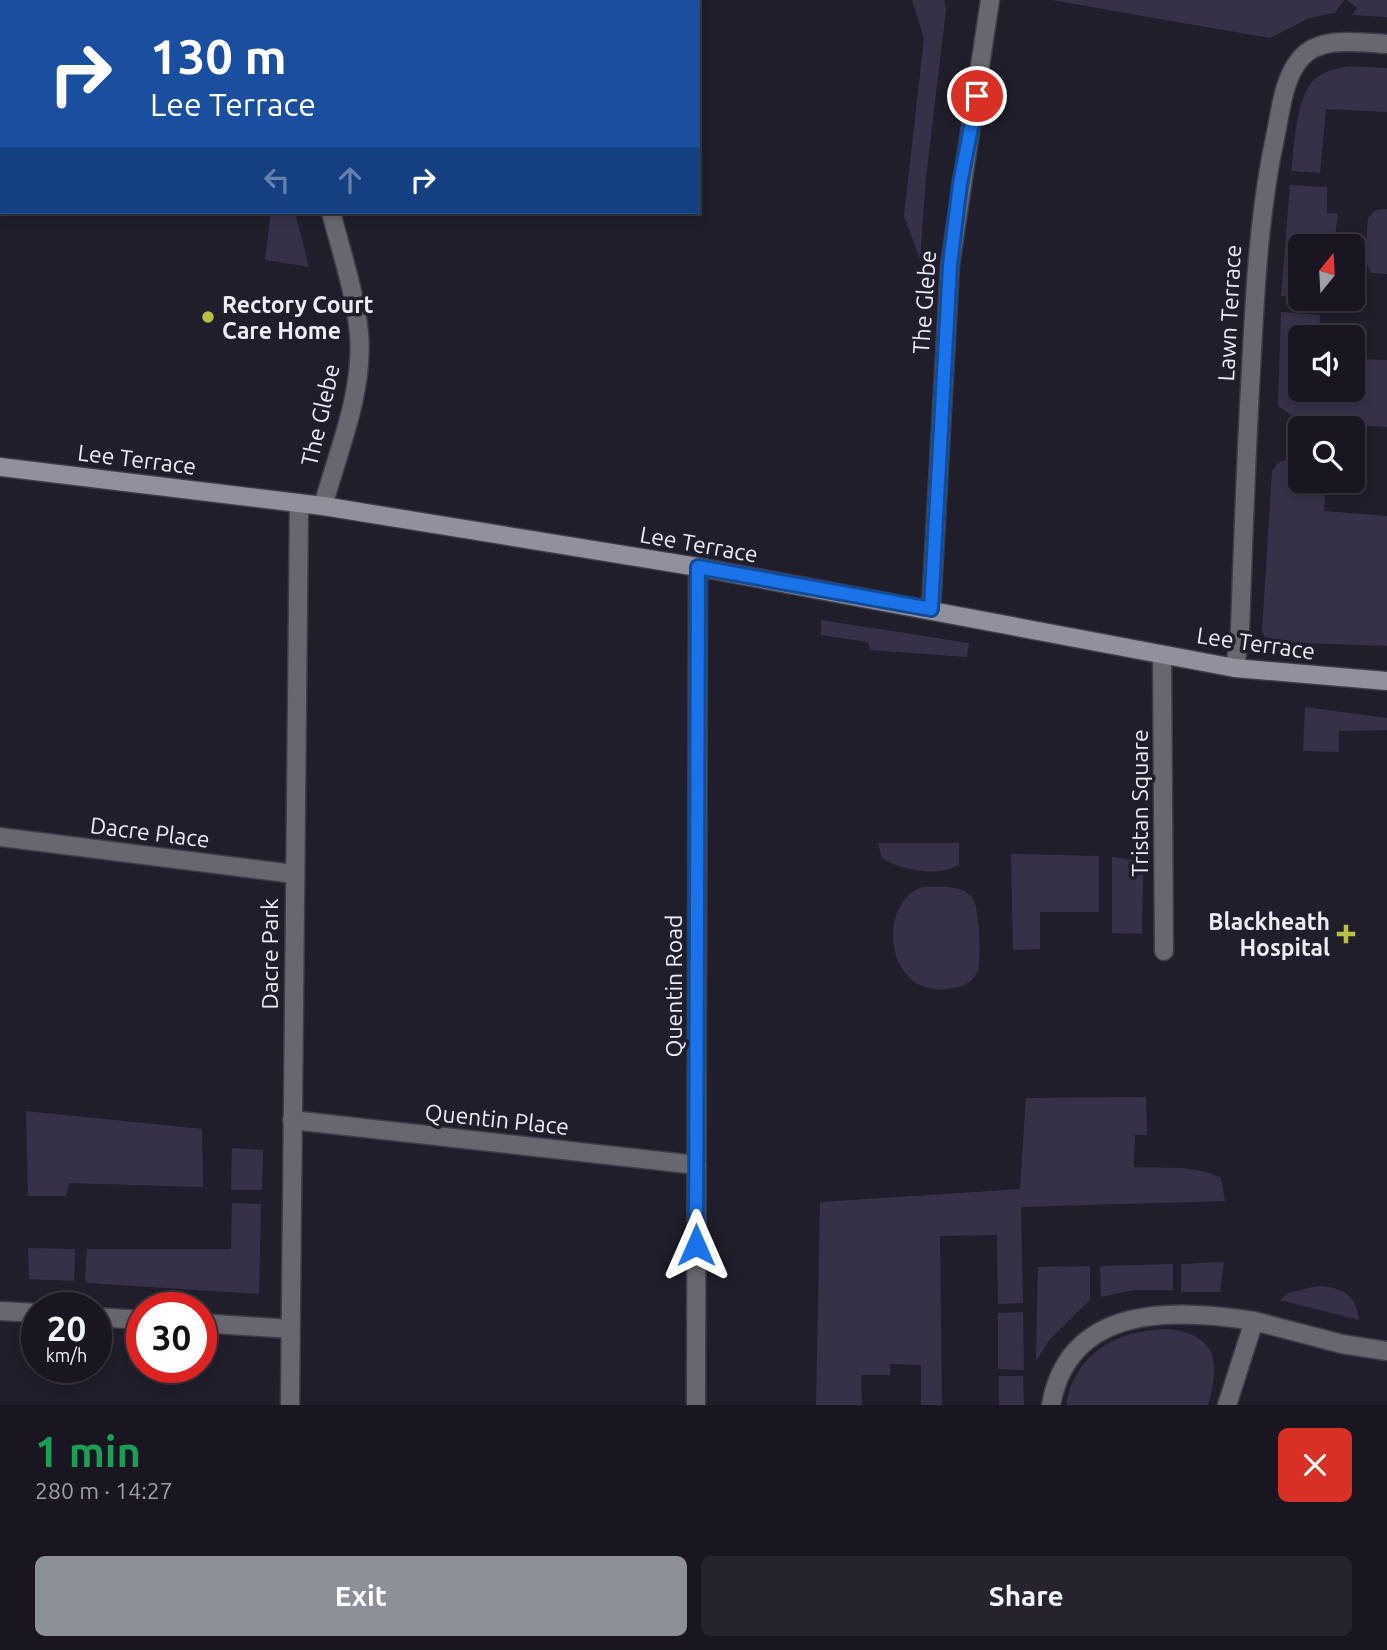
<!DOCTYPE html>
<html lang="en">
<head>
<meta charset="utf-8">
<style>
  :root { --surface:#191621; --page:#26232e; --text:#f1f3f6; --muted:#9f9fa5; --line:#37353f; --accent:#8c9099 }
  body { margin:0; font-family:Ubuntu,sans-serif; background:var(--page); color:var(--text); height:100vh; display:flex; flex-direction:column; font-size:26px; white-space:nowrap }
  * { box-sizing:border-box; margin:0 }
  p { font-size:23px; color:var(--muted) }
  .icon { flex:none; width:38px; height:38px; fill:none; stroke:currentColor; stroke-width:2; stroke-linecap:round; stroke-linejoin:round }
  .map { position:relative; height:1405px; overflow:hidden }
  .drawer { display:flex; flex-direction:column; background:var(--surface); flex:1 }
  .drawer>* { flex:none }
  .hud { position:absolute; left:0px; top:0px; width:700px; height:214px; box-shadow:0 4px 10px #0003,0 0 0 2px var(--line); background:#1a4fa0; color:#fff; overflow:hidden }
  .needle { width:46px; rotate:18deg }
  .tools { position:absolute; left:1288px; top:234px; display:grid; gap:14px }
  .tools a { display:grid; place-items:center; width:77px; height:77px; border-radius:10px; background:var(--surface); box-shadow:0 4px 10px #0003,0 0 0 2px var(--line); font-size:35px }
  .speed { position:absolute; left:21px; top:1292px; display:flex; gap:14px; font-size:35px; font-weight:700; text-align:center }
  .speed>* { display:grid; place-content:center; width:91px; height:91px; border-radius:50%; background:var(--surface); box-shadow:0 4px 10px #0003,0 0 0 2px var(--line); line-height:1 }
  .speed small { font-size:18px; font-weight:400 }
  .speed .limit { border:10px solid #d22; background:#fff; color:#111 }
  .pin { position:absolute; display:grid; place-items:center; width:60px; height:60px; color:#fff; margin:-30px; border:4px solid #fff; border-radius:50%; box-shadow:0 2px 7px #0007 }
  .me { position:absolute; width:77px; margin:-38px; rotate:0deg; stroke-linejoin:round; filter:drop-shadow(0 0 5px #0008) }
  .turn { display:flex; align-items:center; gap:24px; height:147px; padding:0 35px; font-size:32px }
  .turn .icon { width:91px; height:91px; stroke-width:2.5 }
  .turn b { display:block; font-size:49px; line-height:60px }
  .lanes { display:flex; align-items:center; height:66px; padding:0 35px; background:#0003; justify-content:center; gap:35px; direction:ltr }
  .lanes .off { opacity:.35 }
  .round { display:grid; place-items:center; flex:none; width:74px; height:74px; border-radius:10px; background:var(--page) }
  .overview { display:flex; align-items:center; justify-content:space-between; height:119px; padding:0 35px }
  h1 { font-size:42px; font-weight:700; line-height:52px; color:#1e9e55 }
  .button { display:flex; gap:14px; margin-top:auto; padding:14px 35px }
  .button a { flex:1; height:80px; border-radius:10px; background:var(--accent); color:#fff; font-size:28px; font-weight:700; line-height:80px; text-align:center }
  .button a+a { background:var(--page); color:var(--text) }
  .map>svg:first-child { display:block }
</style>
</head>
<body>
<div class="map">
<svg width="1387" height="1405" viewBox="0 0 1387 1405">
  <rect width="100%" height="100%" fill="#211e2c"/>
  <!-- green -->
  <path fill="#363149" d="M 0,0 L 71,2 L 2,2 L 2,178 Z
    M 912,0 L 944,0 L 946,10 L 926,177 L 920,259 L 904,216 L 924,38 Z
    M 1051,0 L 1344,0 L 1335,13 L 1309,18 L 1270,38 Z
    M 1347,0 L 1387,0 L 1387,17 L 1352,15 L 1357,8 Z
    M 1349,66 L 1387,68 L 1387,112 L 1326,109 L 1320,173 L 1291,171 C 1295,145 1295,100 1314,80 C 1323,71 1336,69 1349,66 Z
    M 1290,185 L 1327,187 L 1327,213 L 1338,214 L 1334,245 L 1300,247 L 1300,297 L 1281,296 Z
    M 1387,209 L 1387,274 L 1371,273 L 1365,260 L 1368,218 L 1376,210 Z
    M 271,212 L 295,212 L 309,267 L 265,260 Z
    M 1281,312 L 1320,315 L 1319,338 L 1300,338 L 1300,390 L 1353,390 L 1353,366 L 1363,367 L 1363,359 L 1387,360 L 1387,427 L 1300,421 L 1278,406 Z
    M 1291,459 L 1300,460 L 1300,481 L 1326,481 L 1324,511 L 1387,516 L 1387,646 L 1268,642 L 1262,632 L 1272,471 L 1279,462 Z
    M 821,620 L 969,643 L 967,657 L 870,650 L 868,642 L 821,635 Z
    M 1305,707 L 1387,718 L 1387,730 L 1339,731 L 1339,752 L 1303,751 Z
    M 878,843 L 959,843 L 959,865 C 938,877 902,871 882,858 Z
    M 1011,854 L 1099,856 L 1099,912 L 1040,912 L 1040,949 L 1013,950 Z
    M 1112,857 L 1132,860 L 1143,875 L 1142,934 L 1112,933 Z
    M 924,887 C 938,887 961,885 971,896 C 980,904 981,959 978,970 C 975,979 967,985 958,987 C 883,1007 875,899 924,887 Z
    M 1146,1097 L 1147,1135 L 1135,1135 L 1134,1167 C 1164,1169 1194,1164 1221,1178 L 1225,1201 L 1021,1207 L 1023,1303 L 998,1304 L 997,1235 L 940,1236 L 942,1405 L 921,1405 L 921,1365 L 890,1364 L 890,1375 L 861,1375 L 862,1405 L 816,1405 L 820,1202 L 1020,1189 L 1026,1098 Z
    M 26,1111 L 202,1129 L 203,1187 L 69,1183 L 66,1196 L 28,1196 Z
    M 232,1148 L 263,1150 L 262,1190 L 231,1190 Z
    M 232,1203 L 261,1204 L 259,1294 L 88,1283 L 85,1280 L 87,1249 L 231,1249 Z
    M 28,1248 L 75,1249 L 74,1281 L 29,1279 Z
    M 1224,1262 L 1220,1292 L 1181,1292 L 1181,1264 Z
    M 1173,1264 L 1173,1290 L 1134,1290 L 1101,1297 L 1100,1266 Z
    M 1090,1266 L 1090,1300 L 1050,1339 L 1036,1361 L 1038,1267 Z
    M 1317,1286 C 1342,1287 1356,1294 1359,1320 L 1280,1300 L 1288,1293 Z
    M 1023,1312 L 1024,1370 L 998,1369 L 998,1313 Z
    M 1167,1329 C 1217,1334 1221,1362 1208,1405 L 1066,1405 C 1075,1352 1118,1330 1167,1329 Z
    M 999,1376 L 1023,1376 L 1024,1405 L 999,1405 Z"/>
  <g fill="none" stroke-linecap="round" stroke-linejoin="round">
    <defs>
      <path id="street" d="M 288,0 L 288,2
        M 323,506 C 338,451 364,392 359,333 C 355,292 341,251 331,212
        M 931,609 L 950,265 L 990,0
        M 1162,655 L 1164,951
        M 1235,668 L 1240,630 C 1243,543 1246,456 1251,370 C 1255,290 1259,211 1276,133 C 1281,108 1284,77 1301,58 C 1321,35 1360,43 1387,44
        M 0,837 L 294,874
        M 292,1120 L 697,1165
        M 0,1311 L 37,1313
        M 96,1317 L 142,1320
        M 201,1323 L 290,1329
        M 290,1405 L 299,503
        M 696,1405 L 698,567
        M 1051,1405 C 1069,1304 1174,1308 1254,1321
        M 1227,1405 L 1254,1321 L 1342,1344 L 1387,1351"/>
      <path id="secondary" d="M 0,467 L 323,506 L 698,567 L 1235,668 L 1387,681"/>
    </defs>
    <!-- street casing -->
    <use href="#street" stroke="#3e3b48" stroke-width="21"/>
    <!-- secondary casing -->
    <use href="#secondary" stroke="#3e3b48" stroke-width="21"/>
    <!-- street -->
    <use href="#street" stroke="#68676f" stroke-width="18"/>
    <!-- secondary -->
    <use href="#secondary" stroke="#92909c" stroke-width="18"/>
  </g>
  <g fill="none" stroke-linecap="round" stroke-linejoin="round">
    <defs>
      <path id="route" d="M 696,1245 L 698,567 L 931,609 L 950,265 L 960,184 L 977,96"/>
    </defs>
    <!-- route casing -->
    <use href="#route" stroke="#114b97" stroke-width="18"/>
    <!-- route -->
    <use href="#route" stroke="#1a73e8" stroke-width="12"/>
  </g>
  <!-- markers -->
  <g fill="#b9c046" stroke="#211e2c" stroke-width="2.5">
    <circle cx="208" cy="317" r="7"/>
    <path d="M1342.5 923.5h7v7h7v7h-7v7h-7v-7h-7v-7h7z"/>
  </g>
  <g text-anchor="middle" dominant-baseline="central" stroke-width="7" stroke-linejoin="round" paint-order="stroke">
    <!-- street labels -->
    <g font-size="23" fill="#edebf5" stroke="#211e2c">
      <text transform="translate(924 302) rotate(-86)">The Glebe</text>
      <text transform="translate(1229 313) rotate(-87)">Lawn Terrace</text>
      <text transform="translate(320 415) rotate(-77)">The Glebe</text>
      <text transform="translate(137 459) rotate(7)">Lee Terrace</text>
      <text transform="translate(699 544) rotate(10)">Lee Terrace</text>
      <text transform="translate(1256 643) rotate(8)">Lee Terrace</text>
      <text transform="translate(1139 803) rotate(-90)">Tristan Square</text>
      <text transform="translate(150 832) rotate(7)">Dacre Place</text>
      <text transform="translate(269 954) rotate(-90)">Dacre Park</text>
      <text transform="translate(673 986) rotate(-90)">Quentin Road</text>
      <text transform="translate(497 1119) rotate(6)">Quentin Place</text>
    </g>
    <!-- poi labels -->
    <g font-size="23" font-weight="bold" fill="#edebf5" stroke="#211e2c" text-anchor="start">
      <text x="222" y="304">Rectory Court<tspan x="222" dy="26">Care Home</tspan></text>
      <text x="1330" y="921" text-anchor="end">Blackheath<tspan x="1330" dy="26">Hospital</tspan></text>
    </g>
  </g>
</svg>
<div class="tools">
<a><svg class="needle" viewBox="-14 -14 28 28"><path d="M0-13l5 13h-10z" fill="#e53935"/><path d="M0 13l5-13h-10z" fill="#9f9fa5"/></svg></a>
<a><svg class="icon" aria-label="sound" viewBox="0 0 24 24"><path d="M4 9h4l5-4v14l-5-4H4zM17 9q2 3 0 6"/></svg></a>
<a><svg class="icon" aria-label="search" viewBox="0 0 24 24"><circle cx="10" cy="10" r="6"/><path d="M15 15l6 6"/></svg></a>
</div>
<div class="speed"><div>20<small>km/h</small></div><div class="limit">30</div></div>
<div class="pin" style="left:977px;top:96px;background:#d93025"><svg class="icon" aria-label="arrive" viewBox="0 0 24 24"><path d="M6 21V4h12l-3 4 3 4H6"/></svg></div>
<svg class="me" style="left:696px;top:1245px" viewBox="-20 -20 40 40"><path d="M0-17L14 15 0 8-14 15z" fill="#1a73e8" stroke="#fff" stroke-width="4"/></svg>
<div class="hud">
<div class="turn"><svg class="icon" aria-label="right" viewBox="0 0 24 24"><path d="M7 20v-9h11M14 6l5 5-5 5"/></svg><div><b>130 m</b>Lee Terrace</div></div>
<div class="lanes"><svg class="icon off" aria-label="left" viewBox="0 0 24 24"><path d="M17 20v-9H6M10 6l-5 5 5 5"/></svg><svg class="icon off" aria-label="ahead" viewBox="0 0 24 24"><path d="M12 20V5M6 11l6-6 6 6"/></svg><svg class="icon" aria-label="right" viewBox="0 0 24 24"><path d="M7 20v-9h11M14 6l5 5-5 5"/></svg></div>
</div>
</div>
<section class="drawer">
<div class="overview"><div><h1>1 min</h1><p>280 m · 14:27</p></div><a class="round" style="background:#d93025;color:#fff"><svg class="icon" aria-label="close" viewBox="0 0 24 24"><path d="M6 6l12 12M18 6L6 18"/></svg></a></div>
<div class="button"><a>Exit</a><a>Share</a></div>
</section>
</body>
</html>
